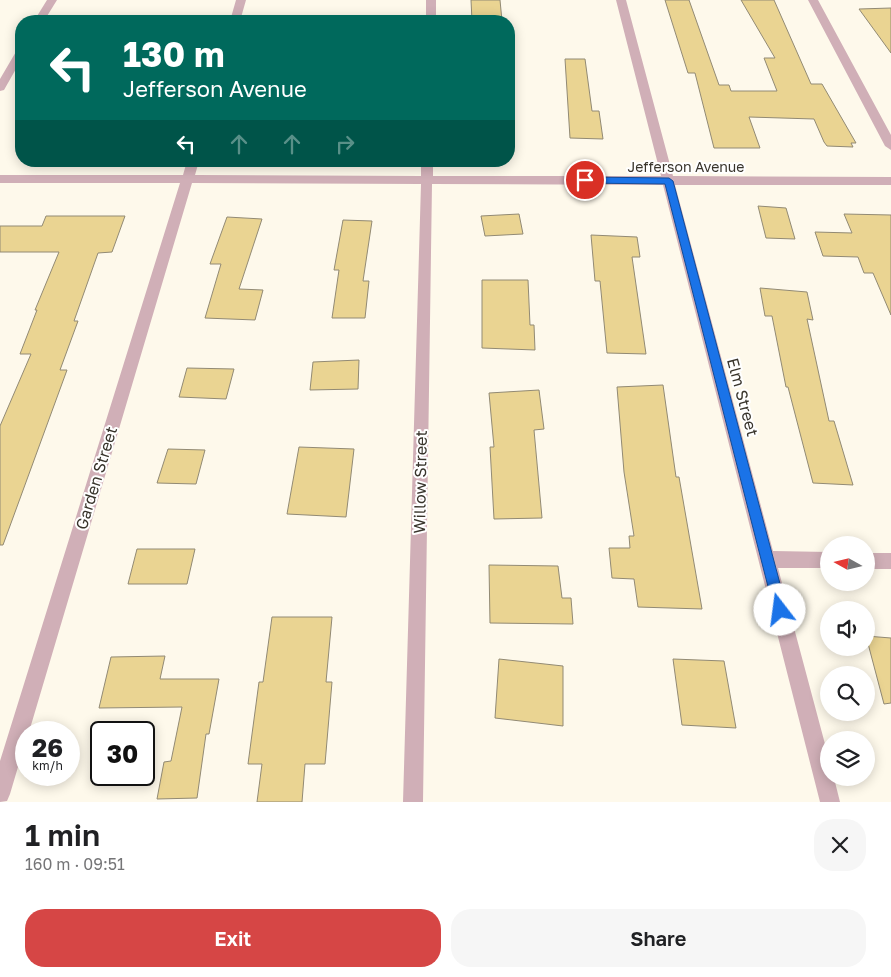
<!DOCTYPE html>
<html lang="en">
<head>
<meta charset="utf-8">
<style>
  :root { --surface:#fff; --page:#f6f6f6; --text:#202124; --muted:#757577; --accent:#d64645 }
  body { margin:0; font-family:"Golos Text",sans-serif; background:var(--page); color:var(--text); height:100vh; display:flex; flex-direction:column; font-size:19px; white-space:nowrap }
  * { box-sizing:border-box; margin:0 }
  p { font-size:16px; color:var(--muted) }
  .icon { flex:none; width:28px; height:28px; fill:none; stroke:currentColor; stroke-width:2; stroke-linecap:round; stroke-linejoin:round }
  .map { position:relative; height:802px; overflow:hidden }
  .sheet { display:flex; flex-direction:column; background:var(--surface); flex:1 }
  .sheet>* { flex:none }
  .hud { position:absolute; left:15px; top:15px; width:500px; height:152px; border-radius:20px; box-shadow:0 2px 12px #0003; background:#00695c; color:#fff; overflow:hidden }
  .needle { width:32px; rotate:278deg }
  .fabs { position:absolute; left:820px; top:536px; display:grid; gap:10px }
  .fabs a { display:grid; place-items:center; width:55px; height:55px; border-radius:50%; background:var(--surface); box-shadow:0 2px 12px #0003; font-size:25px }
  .speed { position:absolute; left:15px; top:721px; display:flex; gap:10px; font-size:25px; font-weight:700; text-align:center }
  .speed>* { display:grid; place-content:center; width:65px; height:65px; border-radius:50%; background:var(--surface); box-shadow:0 2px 12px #0003; line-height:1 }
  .speed small { font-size:12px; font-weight:400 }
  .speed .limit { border:2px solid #111; border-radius:8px; background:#fff; color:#111 }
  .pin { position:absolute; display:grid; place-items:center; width:42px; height:42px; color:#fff; margin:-21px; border:2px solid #fff; border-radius:50%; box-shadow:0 1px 5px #0007 }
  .me { position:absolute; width:55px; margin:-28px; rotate:345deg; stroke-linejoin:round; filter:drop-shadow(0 0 4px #0008) }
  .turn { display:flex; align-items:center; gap:18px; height:105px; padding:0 25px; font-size:22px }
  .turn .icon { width:65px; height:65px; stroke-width:2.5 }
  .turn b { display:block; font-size:35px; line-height:42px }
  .lanes { display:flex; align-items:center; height:48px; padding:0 25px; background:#0003; justify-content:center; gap:25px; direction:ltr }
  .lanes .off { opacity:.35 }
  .round { display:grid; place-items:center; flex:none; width:52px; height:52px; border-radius:20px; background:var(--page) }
  .headline { display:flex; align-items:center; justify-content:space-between; height:85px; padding:0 25px }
  h1 { font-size:30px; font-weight:600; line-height:38px }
  .primary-button { display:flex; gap:10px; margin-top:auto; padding:10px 25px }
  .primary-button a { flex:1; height:58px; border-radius:20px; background:var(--accent); color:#fff; font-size:20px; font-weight:600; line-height:58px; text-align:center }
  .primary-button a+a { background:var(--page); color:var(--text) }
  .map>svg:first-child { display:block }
</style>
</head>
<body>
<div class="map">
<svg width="891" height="802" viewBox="0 0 891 802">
  <rect width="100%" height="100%" fill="#fef9eb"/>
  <!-- building -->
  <path fill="#ead492" stroke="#928a74" d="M 471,0 L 500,0 L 502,21 L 472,21 Z
    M 665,0 L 689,0 L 719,85 L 729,85 L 731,91 L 777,91 L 764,58 L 775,58 L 741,0 L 774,0 L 811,84 L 822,84 L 856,143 L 851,143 L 853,147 L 827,146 L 824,142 L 814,119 L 749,117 L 760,148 L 714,148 L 695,73 L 688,73 Z
    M 891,8 L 891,53 L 859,9 Z
    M 565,59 L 585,59 L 592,111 L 599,111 L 603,139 L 570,138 Z
    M 758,206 L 786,208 L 795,239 L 766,238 Z
    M 519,214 L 523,234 L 485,236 L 481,216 Z
    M 844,214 L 891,215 L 891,315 L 873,273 L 864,273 L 858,257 L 823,256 L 815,232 L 852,233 Z
    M 46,216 L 125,216 L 112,252 L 98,253 L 74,321 L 78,321 L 60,370 L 67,370 L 3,545 L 0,545 L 0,426 L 31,354 L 20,354 L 37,310 L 35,310 L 59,252 L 0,252 L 0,226 L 42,226 Z
    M 227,217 L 262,219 L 239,289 L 263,290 L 255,320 L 205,318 L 221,264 L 210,264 Z
    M 343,220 L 372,221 L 363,281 L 369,281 L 365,318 L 332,318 L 339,270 L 334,270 Z
    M 591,235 L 637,237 L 640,257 L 632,257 L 646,354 L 607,353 L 600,281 L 595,281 Z
    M 482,280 L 528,280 L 530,325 L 534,325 L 535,350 L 482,348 Z
    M 760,288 L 807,292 L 813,320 L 807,319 L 829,421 L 834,421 L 853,485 L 813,483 L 788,387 L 786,387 L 772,316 L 765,316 Z
    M 359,360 L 358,389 L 310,390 L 313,362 Z
    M 187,368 L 234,369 L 226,399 L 179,397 Z
    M 663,385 L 676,477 L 679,477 L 702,609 L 638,607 L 634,579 L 612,578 L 609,548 L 630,548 L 629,536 L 634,536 L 624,472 L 617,387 Z
    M 539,390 L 544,429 L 534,430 L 542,518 L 494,519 L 490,447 L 494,447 L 489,393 Z
    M 299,447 L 354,449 L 346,517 L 287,514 Z
    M 168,449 L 205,450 L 196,484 L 157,483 Z
    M 137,549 L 195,549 L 187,584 L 128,584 Z
    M 489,565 L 558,566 L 562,598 L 571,598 L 573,624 L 490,623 Z
    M 272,617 L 332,617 L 326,682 L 332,682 L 325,764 L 305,764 L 302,802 L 257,802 L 262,764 L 248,764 L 259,682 L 263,682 Z
    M 866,636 L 891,638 L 891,703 L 884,704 Z
    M 165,656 L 160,679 L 219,679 L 209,734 L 206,734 L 197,798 L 157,799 L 164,762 L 171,761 L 182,707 L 99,708 L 111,657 Z
    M 499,659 L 563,666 L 563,726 L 495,718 Z
    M 673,659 L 724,661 L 736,728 L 682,725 Z"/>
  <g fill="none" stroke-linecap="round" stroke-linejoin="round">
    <!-- minor -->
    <path fill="#d0afb7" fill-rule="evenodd" d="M 47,0 L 57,0 L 44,21 L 34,21 Z
      M 236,0 L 246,0 L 240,21 L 230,21 Z
      M 426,0 L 436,0 L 436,21 L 426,21 Z
      M 616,0 L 626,0 L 673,176 L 891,177 L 891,185 L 675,185 L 773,551 L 829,552 L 829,568 L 778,568 L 829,759 L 829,778 L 834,778 L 840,802 L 820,802 L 663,185 L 432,184 L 423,802 L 403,802 L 421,184 L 192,183 L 29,732 L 26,732 L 26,740 L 10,794 L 7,801 L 0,802 L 0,761 L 180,183 L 0,183 L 0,175 L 183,175 L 187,161 L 199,161 L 195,175 L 421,176 L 421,161 L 433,161 L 433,176 L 661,176 Z
      M 808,0 L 818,0 L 891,135 L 891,150 L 885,146 Z
      M 21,49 L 21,60 L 4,90 L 0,91 L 0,79 L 17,50 Z
      M 866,553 L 891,553 L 891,569 L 866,569 Z"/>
  </g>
  <!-- route -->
  <path fill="#1a73e8" stroke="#114b97" d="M 585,177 L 669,178 L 673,181 L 787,610 L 785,615 L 780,617 L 776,615 L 774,610 L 665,184 L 581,183 L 581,178 Z"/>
  <g text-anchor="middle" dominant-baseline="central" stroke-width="4" stroke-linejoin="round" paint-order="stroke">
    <!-- far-street labels -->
    <g font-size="14" fill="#38342b" stroke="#fff">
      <text x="686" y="166">Jefferson Avenue</text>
    </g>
    <!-- street labels -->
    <g font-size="16" fill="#38342b" stroke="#fff">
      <text transform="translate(743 397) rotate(75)">Elm Street</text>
      <text transform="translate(96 478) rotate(-73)">Garden Street</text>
      <text transform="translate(420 482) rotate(-89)">Willow Street</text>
    </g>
  </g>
</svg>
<div class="fabs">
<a><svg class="needle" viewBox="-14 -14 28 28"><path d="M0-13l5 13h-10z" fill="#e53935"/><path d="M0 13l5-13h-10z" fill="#757577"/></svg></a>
<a><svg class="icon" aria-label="sound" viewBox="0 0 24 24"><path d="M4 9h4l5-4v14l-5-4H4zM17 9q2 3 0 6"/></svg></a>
<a><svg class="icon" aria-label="search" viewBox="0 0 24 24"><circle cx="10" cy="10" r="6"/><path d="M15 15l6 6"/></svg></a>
<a><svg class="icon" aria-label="layers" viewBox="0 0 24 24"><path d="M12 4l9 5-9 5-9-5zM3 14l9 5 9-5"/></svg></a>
</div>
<div class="speed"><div>26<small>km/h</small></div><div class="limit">30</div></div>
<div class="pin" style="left:585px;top:180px;background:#d93025"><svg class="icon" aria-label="arrive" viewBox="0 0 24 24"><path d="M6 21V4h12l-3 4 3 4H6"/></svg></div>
<svg class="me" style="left:780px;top:610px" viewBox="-20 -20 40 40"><circle r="19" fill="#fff"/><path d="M0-13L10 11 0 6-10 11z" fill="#1a73e8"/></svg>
<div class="hud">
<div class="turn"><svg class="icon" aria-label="left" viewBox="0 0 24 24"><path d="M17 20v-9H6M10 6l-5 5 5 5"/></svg><div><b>130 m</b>Jefferson Avenue</div></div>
<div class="lanes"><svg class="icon" aria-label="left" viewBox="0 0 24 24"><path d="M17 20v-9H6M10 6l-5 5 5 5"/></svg><svg class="icon off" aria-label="ahead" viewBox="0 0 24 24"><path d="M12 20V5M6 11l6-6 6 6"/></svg><svg class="icon off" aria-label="ahead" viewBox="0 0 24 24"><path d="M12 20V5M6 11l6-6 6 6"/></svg><svg class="icon off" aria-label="right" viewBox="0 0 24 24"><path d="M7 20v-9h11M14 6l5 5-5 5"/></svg></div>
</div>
</div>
<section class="sheet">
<div class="headline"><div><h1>1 min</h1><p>160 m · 09:51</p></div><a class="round"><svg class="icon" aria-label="close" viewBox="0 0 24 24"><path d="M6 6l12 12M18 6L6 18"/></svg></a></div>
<div class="primary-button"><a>Exit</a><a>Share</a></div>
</section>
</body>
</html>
